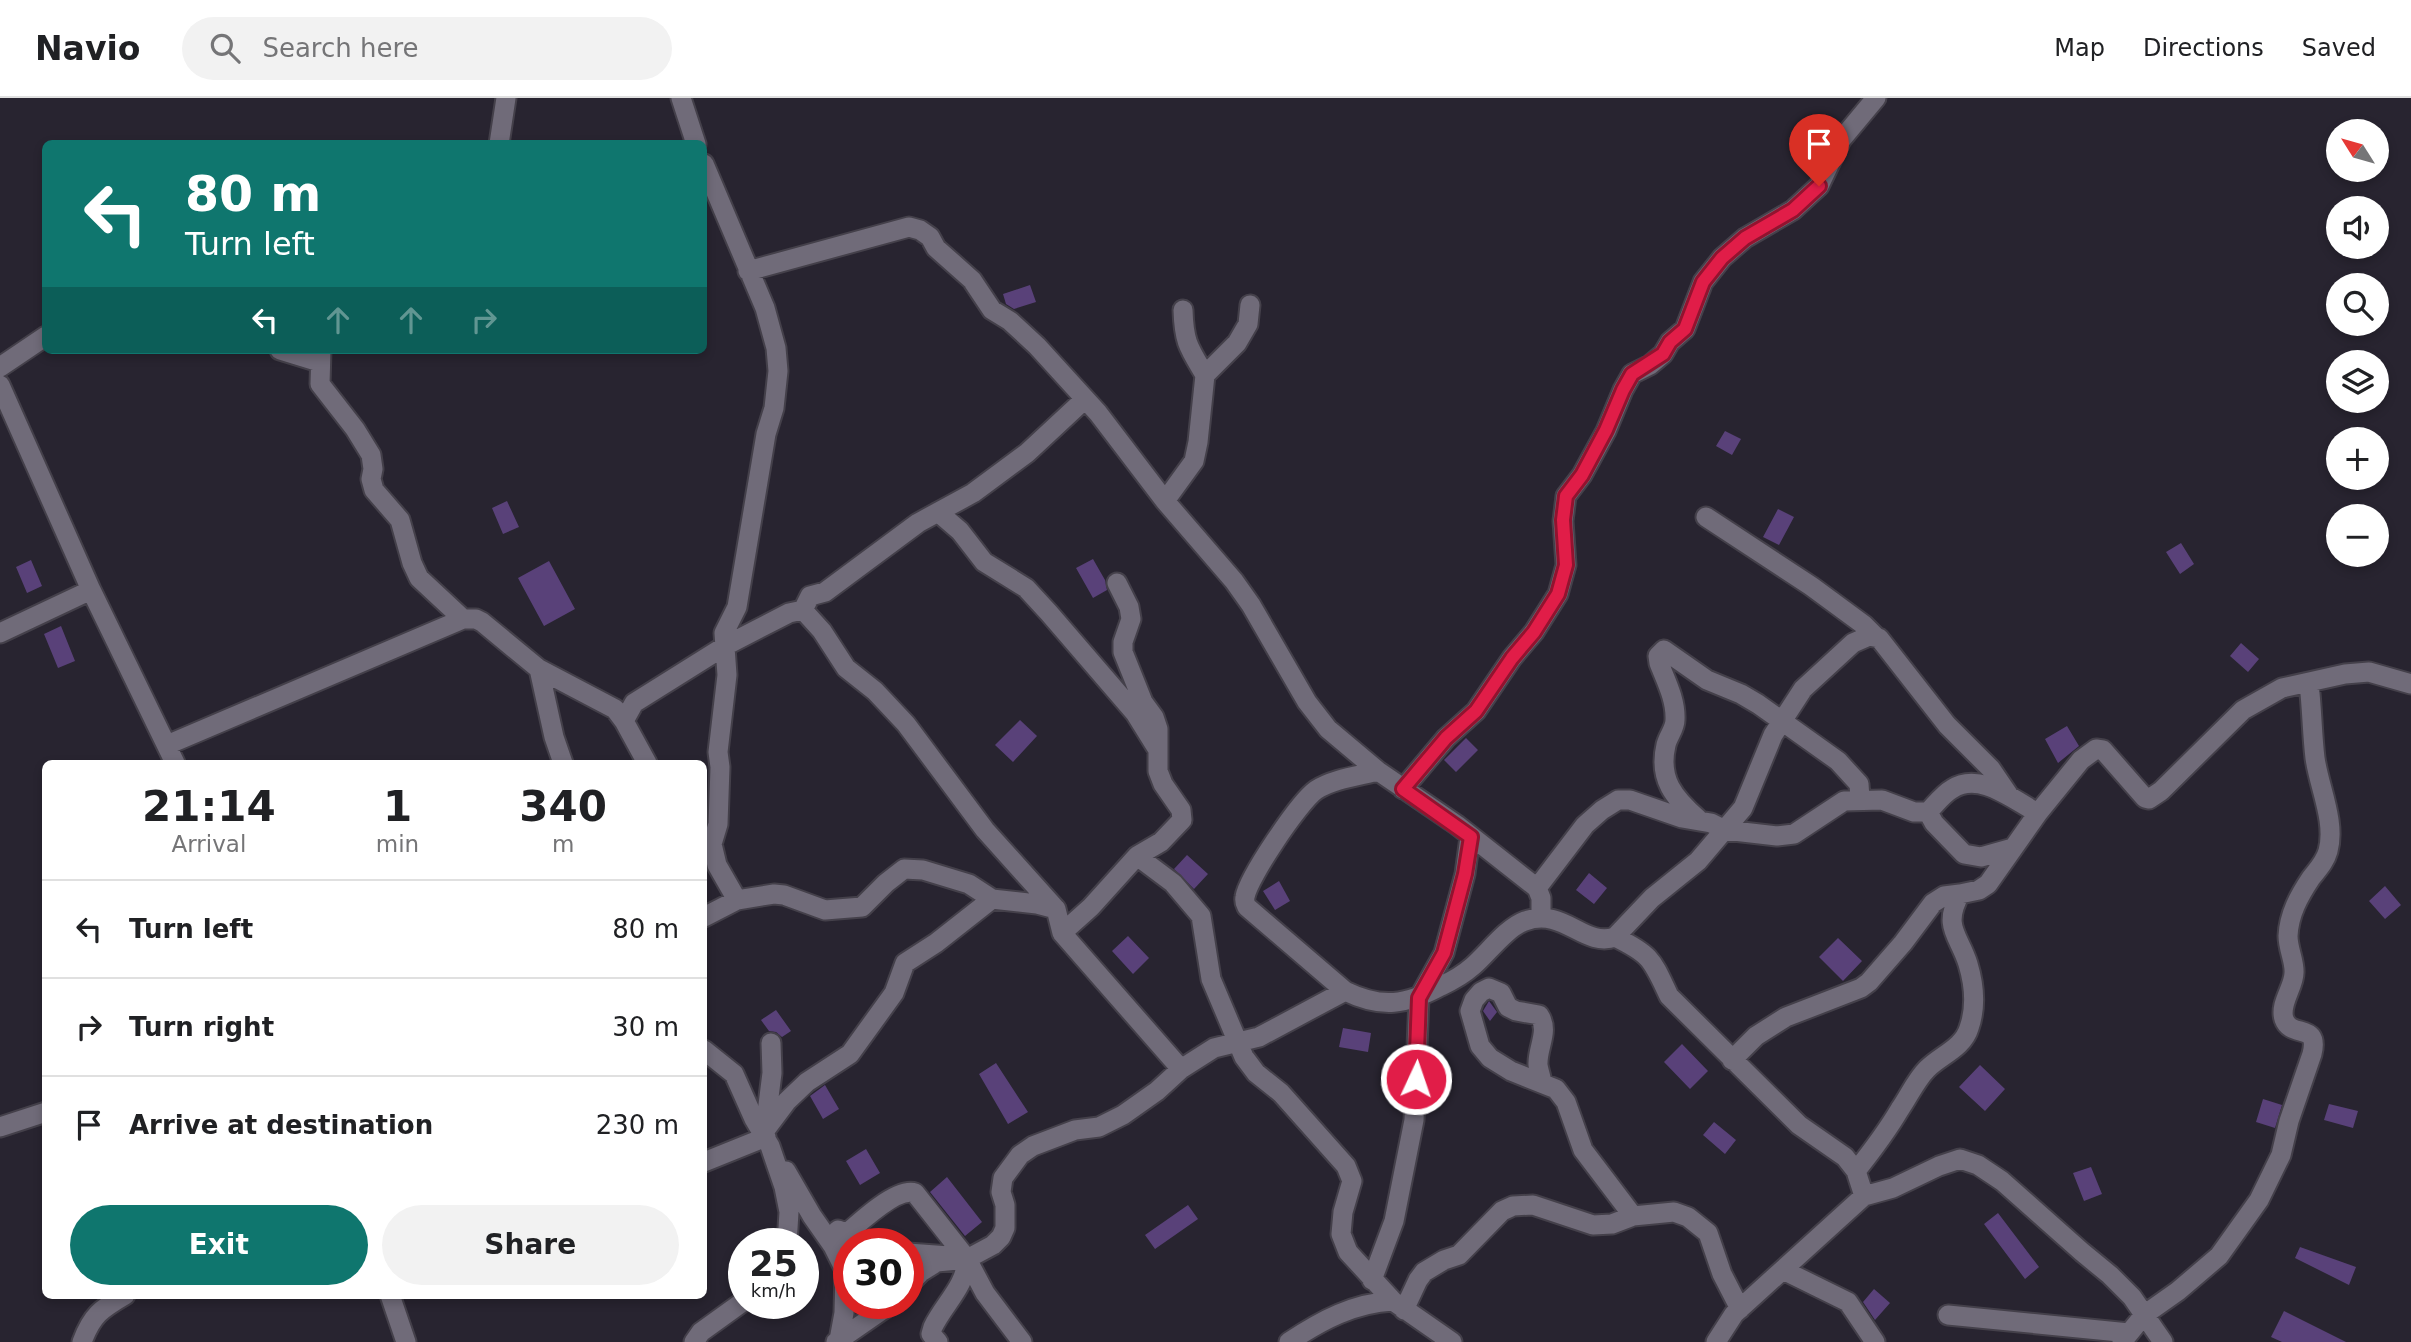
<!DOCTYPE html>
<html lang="en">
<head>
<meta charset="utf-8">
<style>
  :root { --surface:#fff; --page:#f2f2f2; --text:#202124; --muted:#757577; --line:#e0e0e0; --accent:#0f766e }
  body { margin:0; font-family:"DejaVu Sans",sans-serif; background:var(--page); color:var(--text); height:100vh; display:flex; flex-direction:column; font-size:26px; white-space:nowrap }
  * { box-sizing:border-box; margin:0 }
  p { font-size:23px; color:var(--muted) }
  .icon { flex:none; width:38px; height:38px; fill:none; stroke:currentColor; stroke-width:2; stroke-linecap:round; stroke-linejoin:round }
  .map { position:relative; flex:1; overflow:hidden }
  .sheet { position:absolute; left:42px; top:662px; width:665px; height:539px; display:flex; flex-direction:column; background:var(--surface); border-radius:10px; box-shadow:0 4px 10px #0003 }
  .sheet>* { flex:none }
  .top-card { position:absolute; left:42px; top:42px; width:665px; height:214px; border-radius:10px; box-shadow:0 4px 10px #0003; background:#0f766e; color:#fff; overflow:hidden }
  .needle { width:46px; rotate:307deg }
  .tools { position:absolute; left:2326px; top:21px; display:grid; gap:14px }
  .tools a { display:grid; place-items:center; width:63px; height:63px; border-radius:50%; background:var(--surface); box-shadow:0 4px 10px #0003; font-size:35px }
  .speed { position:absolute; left:728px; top:1130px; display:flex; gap:14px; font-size:35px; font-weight:700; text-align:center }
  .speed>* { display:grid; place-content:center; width:91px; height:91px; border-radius:50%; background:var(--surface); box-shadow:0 4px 10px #0003; line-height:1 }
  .speed small { font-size:18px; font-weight:400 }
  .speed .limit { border:10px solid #d22; background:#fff; color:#111 }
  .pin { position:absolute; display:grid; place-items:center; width:60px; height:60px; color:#fff; margin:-72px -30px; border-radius:50% 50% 50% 0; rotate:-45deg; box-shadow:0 0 7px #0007 }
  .pin .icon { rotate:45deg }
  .me { position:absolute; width:77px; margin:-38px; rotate:3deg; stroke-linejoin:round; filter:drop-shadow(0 0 5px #0008) }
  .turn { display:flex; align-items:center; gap:24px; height:147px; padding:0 28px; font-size:32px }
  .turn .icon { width:91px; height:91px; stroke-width:2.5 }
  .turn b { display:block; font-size:49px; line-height:60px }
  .lanes { display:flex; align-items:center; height:66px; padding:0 28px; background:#0003; justify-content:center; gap:35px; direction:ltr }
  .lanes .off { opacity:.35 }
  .eta { display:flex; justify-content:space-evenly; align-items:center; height:119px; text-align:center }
  .eta b { font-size:42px; font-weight:700; line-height:49px }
  .action { display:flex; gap:14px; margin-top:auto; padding:14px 28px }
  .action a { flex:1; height:80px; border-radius:42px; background:var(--accent); color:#fff; font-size:28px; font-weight:700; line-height:80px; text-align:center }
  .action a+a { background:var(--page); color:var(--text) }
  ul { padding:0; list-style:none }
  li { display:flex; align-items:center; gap:21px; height:98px; padding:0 28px; border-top:2px solid var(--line) }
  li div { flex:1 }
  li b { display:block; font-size:26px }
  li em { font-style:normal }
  header { display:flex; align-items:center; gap:42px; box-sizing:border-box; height:98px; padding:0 35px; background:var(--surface); border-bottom:2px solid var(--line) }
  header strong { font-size:33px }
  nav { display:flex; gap:38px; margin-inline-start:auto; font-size:24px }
  .search { width:490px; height:63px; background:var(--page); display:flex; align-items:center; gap:18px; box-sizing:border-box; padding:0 24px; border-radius:38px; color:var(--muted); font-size:26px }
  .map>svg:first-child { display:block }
</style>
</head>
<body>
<header>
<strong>Navio</strong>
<div class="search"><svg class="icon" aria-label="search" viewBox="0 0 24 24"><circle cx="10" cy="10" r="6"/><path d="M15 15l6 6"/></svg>Search here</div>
<nav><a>Map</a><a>Directions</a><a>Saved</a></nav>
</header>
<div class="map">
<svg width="2411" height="1244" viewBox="0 0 2411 1244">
  <rect width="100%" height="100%" fill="#282430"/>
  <!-- building -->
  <path fill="#594179" d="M 1030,187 L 1036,204 L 1014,211 L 1006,206 L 1003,196 Z
    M 1725,333 L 1741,341 L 1732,357 L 1716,348 Z
    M 507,403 L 519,429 L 503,436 L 492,410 Z
    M 1778,411 L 1794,419 L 1779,447 L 1763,439 Z
    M 2181,445 L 2194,466 L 2180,476 L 2166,454 Z
    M 1093,461 L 1105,482 L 1107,492 L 1093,500 L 1076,470 Z
    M 31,462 L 42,488 L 27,495 L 16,469 Z
    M 549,463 L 575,511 L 544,528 L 518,480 Z
    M 61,528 L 75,563 L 58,570 L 44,536 Z
    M 2241,545 L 2259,561 L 2248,574 L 2230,558 Z
    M 1020,622 L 1037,638 L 1013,664 L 995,647 Z
    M 2067,628 L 2079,648 L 2058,665 L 2045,641 Z
    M 1466,640 L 1478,652 L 1456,674 L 1444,662 Z
    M 1187,757 L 1208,776 L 1194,791 L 1174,771 Z
    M 1589,775 L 1607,790 L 1594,806 L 1576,792 Z
    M 1279,783 L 1290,803 L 1275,812 L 1263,793 Z
    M 2385,788 L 2401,807 L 2385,821 L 2369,803 Z
    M 1128,838 L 1149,860 L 1133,876 L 1112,853 Z
    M 1838,840 L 1862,863 L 1843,883 L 1819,859 Z
    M 1489,903 L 1497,914 L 1490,923 L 1483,913 Z
    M 776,912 L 791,933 L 782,939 L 776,934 L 769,933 L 761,922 Z
    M 1343,930 L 1371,935 L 1368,954 L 1339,949 Z
    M 1682,946 L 1708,973 L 1690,991 L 1664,964 Z
    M 996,965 L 1028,1014 L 1008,1026 L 979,976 Z
    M 1980,967 L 2005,991 L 1985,1013 L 1959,989 Z
    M 825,987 L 839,1011 L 823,1021 L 810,998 Z
    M 2263,1001 L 2282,1007 L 2275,1030 L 2256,1024 Z
    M 2329,1006 L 2358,1013 L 2353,1030 L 2324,1022 Z
    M 1714,1024 L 1736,1042 L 1725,1056 L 1703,1037 Z
    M 866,1051 L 880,1075 L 860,1087 L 846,1063 Z
    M 2091,1069 L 2102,1096 L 2084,1103 L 2073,1075 Z
    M 947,1079 L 982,1124 L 965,1138 L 930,1094 Z
    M 1188,1107 L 1198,1121 L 1155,1151 L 1145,1137 Z
    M 1998,1115 L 2039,1169 L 2025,1181 L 1984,1126 Z
    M 2300,1149 L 2356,1169 L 2349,1187 L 2295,1160 Z
    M 1874,1191 L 1890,1205 L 1875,1222 L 1863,1204 Z
    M 2284,1213 L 2346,1244 L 2282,1244 L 2271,1239 Z"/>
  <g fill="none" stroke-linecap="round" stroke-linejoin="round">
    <defs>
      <path id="minor" d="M 681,0 L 696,46
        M 499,46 L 506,0
        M 704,66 L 765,210 L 776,250 L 778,273 L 774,310 L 766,336 L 737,509 L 724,535 L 727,577 L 718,654 L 720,669 L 718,726 L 712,746 L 717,767 L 737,802
        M 748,173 L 909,129 L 920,132 L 930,139 L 936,150 L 972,182 L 992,212 L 1010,223 L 1037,248 L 1098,315 L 1165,403 L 1234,483 L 1251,507 L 1307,604 L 1328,631 L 1378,673 L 1457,727 L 1537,790 L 1541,800 L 1541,819
        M 1183,212 C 1184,245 1189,250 1205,277
        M 280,252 L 319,264
        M 321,252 L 320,286 L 355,331 L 371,357 L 373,371 L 371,381 L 374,392 L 400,422 L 412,465 L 419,480 L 463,521
        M 0,269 L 46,238
        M 0,287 L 91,492 L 175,665
        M 1165,403 L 1194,363 L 1198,344 L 1205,277 L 1237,245 L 1248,226 L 1250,207
        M 938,414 L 960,433 L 984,464 L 1026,490 L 1049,515 L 1135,615 L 1158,652
        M 1706,419 L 1811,488 L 1864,527 L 1875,538
        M 1117,485 L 1129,509 L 1131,521 L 1123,544 L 1123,554 L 1143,604 L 1154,619 L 1158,631 L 1158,673 L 1163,686 L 1181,712 L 1182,722 L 1161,744 L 1137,758
        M 803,512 L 822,533 L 846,570 L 875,593 L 906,626 L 985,732 L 1056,811
        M 803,512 L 810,498 L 825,494 L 918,425 L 973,395 L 1027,355 L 1085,301
        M 0,535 L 91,492
        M 539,571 L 554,639 L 563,665
        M 167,647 L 463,521 L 476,521 L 482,524 L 539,571 L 615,611 L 624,623
        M 647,665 L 624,623 L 634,605 L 725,548 L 789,515 L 803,512
        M 1378,673 C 1358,678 1333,681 1316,692 C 1299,704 1248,780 1245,799 C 1244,804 1245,805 1247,809 L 1345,893 C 1382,911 1406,907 1441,888 C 1452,883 1464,876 1473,868 C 1488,855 1506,830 1525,823 C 1564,809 1584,850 1615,839 C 1652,857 1652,862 1669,898 L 1799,1027 L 1845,1059 L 1856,1073 L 1864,1098
        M 1403,691 L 1446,640 L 1476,613 L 1512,560 L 1534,534 L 1558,496 L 1566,467 L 1563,423 L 1566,398 L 1582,377 L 1606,333 L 1623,292 L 1632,276 L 1650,267 L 1663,256 L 1670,244 L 1685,231 L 1703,184 L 1722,160 L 1745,140 L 1793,112 L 1819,88 L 1841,42 L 1876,0
        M 1928,714 L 1934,725 L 1964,756 L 1981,759 L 2013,750
        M 1698,721 C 1674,700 1658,681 1666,647 C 1668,638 1675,631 1675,622 C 1676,602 1666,583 1659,565 L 1658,558 L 1664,552 L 1707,582 L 1741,596 L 1758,606 L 1838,663 L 1859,686 L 1860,701
        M 1537,790 L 1585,727 L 1602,712 L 1618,702 L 1630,702 L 1682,720 L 1711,725 L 1725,732 L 1777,738 L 1794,736 L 1844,703 L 1882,702 L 1914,714 L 1928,714 C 1935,707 1943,696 1952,691 C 1980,673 2013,702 2038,715 L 2081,662 L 2096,651 L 2103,652 L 2145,700 L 2149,701 L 2161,693 L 2243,612 L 2282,590 L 2345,576 L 2369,574 L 2411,586
        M 704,819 L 737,802 L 774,796 L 784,797 L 825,812 L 862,809 L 886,785 L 904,771 L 923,772 L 969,786 L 992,801 L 1037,806 L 1056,811 L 1062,835 L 1091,809 L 1137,758 L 1173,785 L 1201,818 L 1211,881 L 1244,959 L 1256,975 L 1281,995 L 1346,1068 L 1352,1083 L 1343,1114 L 1341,1136 L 1348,1154 L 1393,1203 L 1452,1244
        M 1062,835 L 1181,971
        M 1615,839 L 1652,800 L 1698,763 L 1743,710 L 1773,637 L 1803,591 L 1853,545 L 1869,538 L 1879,540 L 1947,627 L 1991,671 L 2008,696
        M 704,952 L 734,976 L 754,1021 L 770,1048 L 784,1089 L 789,1114 L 787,1146
        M 1732,962 L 1756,938 L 1786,919 L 1861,890 L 1869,884 L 1903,845 L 1933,805 L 1944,798 L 1960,796
        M 1542,984 C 1541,979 1539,973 1538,967 C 1537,949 1550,933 1539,917 L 1516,913 L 1508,909 L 1501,895 L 1489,890 L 1481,894 L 1474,902 L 1470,913 L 1480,948 L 1490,960 L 1511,973 L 1556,991 L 1566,1004 L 1583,1052 L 1633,1118
        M 0,1029 L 46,1014
        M 765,1031 L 772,975 L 771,945
        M 763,1035 L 787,1003 L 807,984 L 850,956 L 894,895 L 905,865 L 936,845 L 992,801
        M 704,1064 L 766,1039
        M 786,1073 L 812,1118 L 833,1148 L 845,1172 L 844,1215 L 839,1242 L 836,1244
        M 1856,1073 C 1872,1053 1887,1033 1900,1011 C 1909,998 1916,982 1927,971 C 1941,957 1963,950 1969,930 C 1976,910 1974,886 1968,866 C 1959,837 1942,829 1960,796 L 1979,792 L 1988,786 L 2038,715
        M 838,1132 L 878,1146
        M 833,1148 C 849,1134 895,1088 915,1095 L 967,1161 L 985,1195 L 1022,1244
        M 908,1155 L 949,1158
        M 1783,1172 L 1848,1204 L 1875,1244
        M 1372,1182 L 1394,1123 L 1414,1022 L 1419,900 L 1444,855 L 1465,776 L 1470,739
        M 908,1187 L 921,1174 L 937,1164 L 967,1161 L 993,1147 L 1001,1139 L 1005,1130 L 1005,1107 L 1001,1094 L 1003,1080 L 1020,1057 L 1033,1048 L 1075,1032 L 1099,1029 L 1123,1017 L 1157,993 L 1181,971 L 1214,950 L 1259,939 L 1345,893
        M 390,1197 L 406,1244
        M 1404,1212 L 1418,1182 L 1424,1174 L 1444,1162 L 1459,1157 L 1502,1113 L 1513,1108 L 1533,1107 L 1593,1127 L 1612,1126 L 1633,1118 L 1674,1114 L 1688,1119 L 1708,1135 L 1722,1176 L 1740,1211
        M 1948,1217 L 2129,1235
        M 839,1242 L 891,1206
        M 82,1244 C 92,1217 101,1211 125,1197
        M 694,1244 L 701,1234 L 744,1203
        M 938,1244 L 931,1236 L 933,1229 C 944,1206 966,1188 967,1161
        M 1289,1244 C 1322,1222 1354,1205 1393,1203
        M 1716,1244 L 1734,1216 L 1864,1098 L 1893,1090 L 1939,1068 L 1960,1061 L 1978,1067 L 2002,1083 L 2082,1154 L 2110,1177 L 2132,1199 L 2163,1244
        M 2122,1244 L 2144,1217 L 2178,1193 L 2219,1158 L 2259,1102 L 2281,1057 L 2289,1023 L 2312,956 C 2320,924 2291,941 2284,921 C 2279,906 2294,889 2294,875 C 2295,864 2288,851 2288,838 C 2289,816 2299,798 2311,780 C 2318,771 2325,764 2328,753 C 2336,724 2319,689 2315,660 C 2312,635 2312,610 2309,586"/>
    </defs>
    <!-- minor casing -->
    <use href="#minor" stroke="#44404a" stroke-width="23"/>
    <!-- minor -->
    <use href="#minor" stroke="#706b79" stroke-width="19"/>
  </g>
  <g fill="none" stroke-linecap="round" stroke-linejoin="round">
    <defs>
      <path id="route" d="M 1416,981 L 1419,900 L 1444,855 L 1465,776 L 1471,739 L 1403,691 L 1446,640 L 1476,613 L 1512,560 L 1534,534 L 1558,496 L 1566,467 L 1563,422 L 1566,398 L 1582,377 L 1606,332 L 1623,292 L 1632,276 L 1663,256 L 1670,244 L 1685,231 L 1703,184 L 1722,160 L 1745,140 L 1793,112 L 1819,88"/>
    </defs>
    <!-- route casing -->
    <use href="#route" stroke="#92132f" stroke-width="18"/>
    <!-- route -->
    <use href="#route" stroke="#e11d48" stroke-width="12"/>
  </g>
</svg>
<div class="tools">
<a><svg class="needle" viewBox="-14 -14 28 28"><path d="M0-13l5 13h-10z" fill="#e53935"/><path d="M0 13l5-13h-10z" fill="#757577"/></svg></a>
<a><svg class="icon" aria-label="sound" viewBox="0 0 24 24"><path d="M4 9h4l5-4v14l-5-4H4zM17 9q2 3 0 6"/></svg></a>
<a><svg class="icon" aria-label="search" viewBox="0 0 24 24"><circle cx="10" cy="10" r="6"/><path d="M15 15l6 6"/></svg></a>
<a><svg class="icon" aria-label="layers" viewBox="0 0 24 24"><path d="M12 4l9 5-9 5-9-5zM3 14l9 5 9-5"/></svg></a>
<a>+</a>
<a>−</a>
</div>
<div class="speed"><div>25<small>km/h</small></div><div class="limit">30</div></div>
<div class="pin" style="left:1819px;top:88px;background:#d93025"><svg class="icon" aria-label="arrive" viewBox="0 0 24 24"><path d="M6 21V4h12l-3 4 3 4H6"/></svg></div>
<svg class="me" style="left:1416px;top:981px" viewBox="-20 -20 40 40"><circle r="17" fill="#e11d48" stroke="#fff" stroke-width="3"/><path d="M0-11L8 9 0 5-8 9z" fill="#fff"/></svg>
<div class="top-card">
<div class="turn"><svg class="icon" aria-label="left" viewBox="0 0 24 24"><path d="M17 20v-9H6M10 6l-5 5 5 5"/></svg><div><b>80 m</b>Turn left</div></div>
<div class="lanes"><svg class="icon" aria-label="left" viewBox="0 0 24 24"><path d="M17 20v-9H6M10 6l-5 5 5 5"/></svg><svg class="icon off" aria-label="ahead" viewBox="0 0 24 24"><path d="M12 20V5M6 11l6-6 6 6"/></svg><svg class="icon off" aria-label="ahead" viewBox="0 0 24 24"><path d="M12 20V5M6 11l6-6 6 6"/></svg><svg class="icon off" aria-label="right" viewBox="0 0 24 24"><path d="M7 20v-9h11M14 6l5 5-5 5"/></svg></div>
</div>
<section class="sheet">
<div class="eta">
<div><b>21:14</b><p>Arrival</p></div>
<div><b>1</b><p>min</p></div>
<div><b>340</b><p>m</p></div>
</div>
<ul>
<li><svg class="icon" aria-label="left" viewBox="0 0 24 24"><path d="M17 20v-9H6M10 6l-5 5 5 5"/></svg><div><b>Turn left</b></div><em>80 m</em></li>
<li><svg class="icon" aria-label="right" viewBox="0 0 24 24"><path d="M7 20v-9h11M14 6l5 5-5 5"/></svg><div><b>Turn right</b></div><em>30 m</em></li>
<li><svg class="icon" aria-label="arrive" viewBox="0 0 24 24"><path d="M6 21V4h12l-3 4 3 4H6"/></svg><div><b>Arrive at destination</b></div><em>230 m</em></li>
</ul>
<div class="action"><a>Exit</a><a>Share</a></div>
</section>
</div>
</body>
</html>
